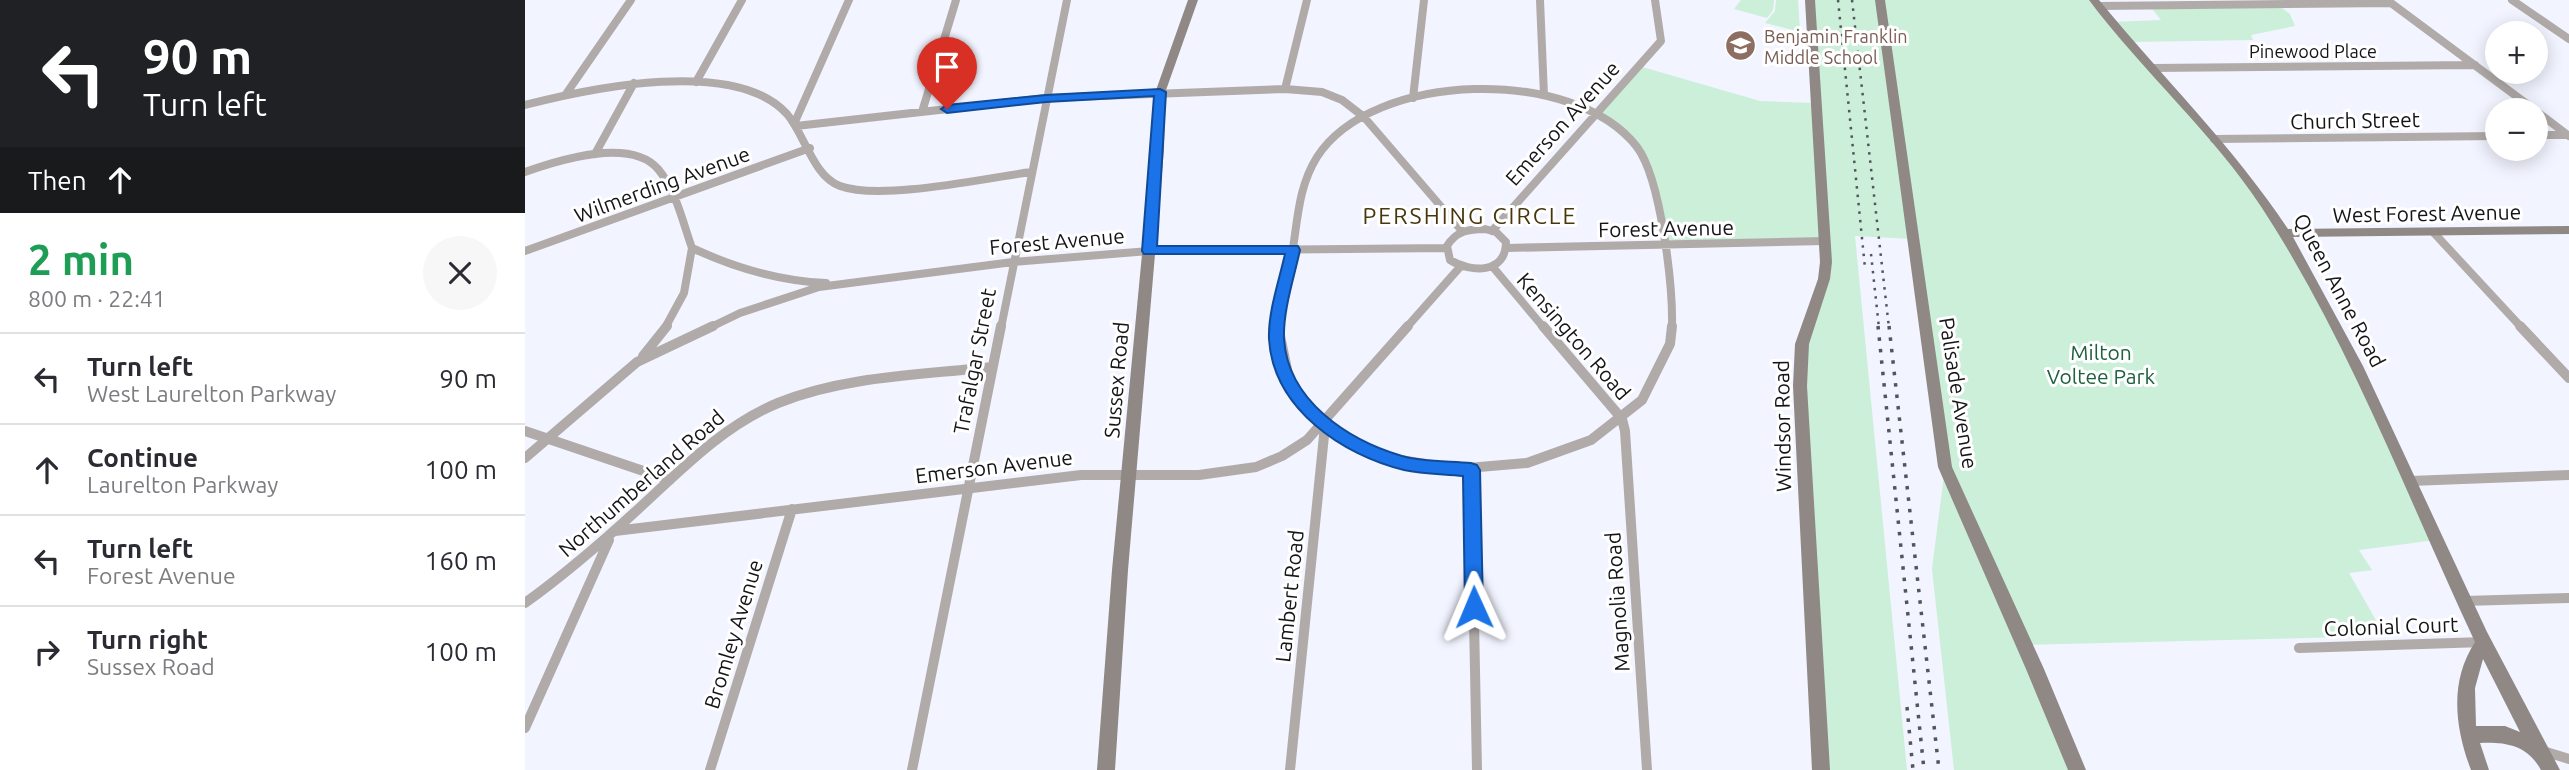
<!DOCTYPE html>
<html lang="en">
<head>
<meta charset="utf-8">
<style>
  :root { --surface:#fff; --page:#f7f7f7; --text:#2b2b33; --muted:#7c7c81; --line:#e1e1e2 }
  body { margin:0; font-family:Ubuntu,sans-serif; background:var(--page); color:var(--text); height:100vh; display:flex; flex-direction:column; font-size:26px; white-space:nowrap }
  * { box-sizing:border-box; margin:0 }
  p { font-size:23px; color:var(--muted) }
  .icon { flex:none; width:38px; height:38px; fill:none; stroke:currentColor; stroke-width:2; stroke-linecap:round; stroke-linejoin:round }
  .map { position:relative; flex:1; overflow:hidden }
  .details { display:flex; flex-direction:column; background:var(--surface); width:525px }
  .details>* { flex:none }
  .guide { background:#202124; color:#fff; overflow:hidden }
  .tools { position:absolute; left:1960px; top:21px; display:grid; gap:14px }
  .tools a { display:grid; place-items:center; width:63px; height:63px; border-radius:50%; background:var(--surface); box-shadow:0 4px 18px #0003; font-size:35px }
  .pin { position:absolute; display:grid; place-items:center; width:60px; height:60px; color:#fff; margin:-72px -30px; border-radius:50% 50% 50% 0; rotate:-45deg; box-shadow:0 0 7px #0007 }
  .pin .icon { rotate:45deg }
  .me { position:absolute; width:77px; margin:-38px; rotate:359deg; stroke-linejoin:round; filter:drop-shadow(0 0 5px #0008) }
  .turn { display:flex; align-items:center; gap:24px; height:147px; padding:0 28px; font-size:32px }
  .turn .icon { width:91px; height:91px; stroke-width:2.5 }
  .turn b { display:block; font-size:49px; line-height:60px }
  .then { display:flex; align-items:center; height:66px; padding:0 28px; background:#0003; gap:14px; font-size:26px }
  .round { display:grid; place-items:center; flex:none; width:74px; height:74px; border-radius:37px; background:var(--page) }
  .head { display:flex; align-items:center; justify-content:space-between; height:119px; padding:0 28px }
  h1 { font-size:42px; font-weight:700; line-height:52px; color:#1e9e55 }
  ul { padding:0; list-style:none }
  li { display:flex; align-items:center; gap:21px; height:91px; padding:0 28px; border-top:2px solid var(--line) }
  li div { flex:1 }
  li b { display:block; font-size:26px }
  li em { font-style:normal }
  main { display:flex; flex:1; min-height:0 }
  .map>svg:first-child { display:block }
</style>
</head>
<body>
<main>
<section class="details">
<div class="guide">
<div class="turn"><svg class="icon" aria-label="left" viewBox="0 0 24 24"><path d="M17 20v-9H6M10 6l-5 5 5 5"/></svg><div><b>90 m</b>Turn left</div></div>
<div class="then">Then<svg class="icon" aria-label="ahead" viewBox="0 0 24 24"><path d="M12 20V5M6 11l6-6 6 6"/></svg></div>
</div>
<div class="head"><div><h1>2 min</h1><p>800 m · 22:41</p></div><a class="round"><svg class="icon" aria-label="close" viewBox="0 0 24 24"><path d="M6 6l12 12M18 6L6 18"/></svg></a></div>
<ul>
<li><svg class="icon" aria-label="left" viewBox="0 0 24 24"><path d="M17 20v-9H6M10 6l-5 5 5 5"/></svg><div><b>Turn left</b><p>West Laurelton Parkway</p></div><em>90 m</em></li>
<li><svg class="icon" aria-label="ahead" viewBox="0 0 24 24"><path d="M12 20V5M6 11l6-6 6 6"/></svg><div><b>Continue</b><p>Laurelton Parkway</p></div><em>100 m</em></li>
<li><svg class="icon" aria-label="left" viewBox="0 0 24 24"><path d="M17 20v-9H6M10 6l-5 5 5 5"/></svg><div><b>Turn left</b><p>Forest Avenue</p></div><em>160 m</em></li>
<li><svg class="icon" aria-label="right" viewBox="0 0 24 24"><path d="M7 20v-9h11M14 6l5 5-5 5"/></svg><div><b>Turn right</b><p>Sussex Road</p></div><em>100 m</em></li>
</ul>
</section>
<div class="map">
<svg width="2044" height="770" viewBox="0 0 2044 770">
  <rect width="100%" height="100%" fill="#f2f4ff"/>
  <!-- green -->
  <path fill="#cbefd8" d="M 1216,0 L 1249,0 L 1248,10 L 1242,18 L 1209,9 Z
    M 1251,0 L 1273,0 L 1275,32 L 1240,23 L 1250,11 Z
    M 1285,0 L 1569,0 L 1588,22 L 1636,20 L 1624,5 L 1751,4 L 1765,14 L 1770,26 L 1726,35 L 1728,40 L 1606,42 L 1720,175 L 1760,233 L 1911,540 L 1834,550 L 1847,570 L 1824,573 L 1860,636 L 1500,645 L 1552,770 L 1429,770 L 1407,569 L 1420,467 L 1389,239 L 1330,236 L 1382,770 L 1296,770 L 1275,363 L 1299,279 L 1300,241 L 1138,246 L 1129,180 L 1118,156 L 1071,114 L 1114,66 L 1235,101 L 1290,103 Z"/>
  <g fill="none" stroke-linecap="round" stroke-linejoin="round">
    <!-- street-far1 -->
    <path stroke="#b0aba9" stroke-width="8" d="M 1015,0 L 1019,95
      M 1862,0 L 2010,110
      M 1987,0 L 2044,39
      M 1574,6 L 1866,3
      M 1627,68 L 1950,65
      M 171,82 L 217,0
      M 760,89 L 782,0
      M 41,94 L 106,0
      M 888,98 L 899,0
      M 0,105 C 66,88 210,57 262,114 C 280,135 288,176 315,186 C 356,201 461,178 506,172
      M 2011,111 L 2044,136
      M 397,112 L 431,0
      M 269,124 L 324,0
      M 271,126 L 521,98 L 760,89 L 797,92 L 817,100 L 839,117 L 937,231
      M 2011,135 L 2043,135
      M 1689,139 L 1972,136
      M 70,154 L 109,83
      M 0,172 C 34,160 105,137 133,169 C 151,190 158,223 167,248 C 210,268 253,281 301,283
      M 960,229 L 971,232 L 981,242 C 981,274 946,273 925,260 L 922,246 C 931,231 944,229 960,229 Z
      M 967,231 L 1136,41 L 1130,0
      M 1909,233 L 1997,328
      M 982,248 L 1300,241
      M 0,251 L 285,148
      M 967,266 L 1019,328
      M 140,328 L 159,293 L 167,248
      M 184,328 L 215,313 L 294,287 L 488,262 L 624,251 L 921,248
      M 476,328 L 542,0
      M 753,328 L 752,321 C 758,297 764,273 768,248 C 773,216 774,186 792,157 C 848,70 1050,66 1112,147 C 1136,179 1148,286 1147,328
      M 881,328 L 935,267"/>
    <!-- street -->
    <path stroke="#b0aba9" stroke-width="10" d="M 753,326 L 765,384 L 805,430 L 863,458 L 931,469 L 1002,463 L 1066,440 L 1117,400 L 1145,344 L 1147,326
      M 1018,326 L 1097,419 L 1100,431 L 1122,770
      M 1995,326 L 2044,378
      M 118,356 L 142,326
      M 0,431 L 145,480
      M 0,458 L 112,362 L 188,326
      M 946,470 L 952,770
      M 1885,481 L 2044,475
      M 90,531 L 556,475 L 674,475 L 731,467 L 757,456 L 782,440 L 883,326
      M 1939,601 L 2044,598
      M 0,603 C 39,575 75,544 110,512 C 154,472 197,426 253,403 C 320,376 396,375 467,367
      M 1774,648 L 1959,642
      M 0,728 L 84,540
      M 2018,751 L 2044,759
      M 185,770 L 267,509
      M 387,770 L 476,326
      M 765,770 L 800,426"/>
    <!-- secondary -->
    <path fill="#8f8884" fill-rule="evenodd" d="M 663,0 L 673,0 L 640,93 L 639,149 L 603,570 L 590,770 L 572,770 L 587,570 L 627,149 L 630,93 Z
      M 1280,0 L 1290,0 L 1307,262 L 1305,279 L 1284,344 L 1282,386 L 1305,770 L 1287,770 L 1268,386 L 1270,344 L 1293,279 L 1295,262 Z
      M 1350,0 L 1360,0 L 1427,467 L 1519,669 L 1561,770 L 1543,770 L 1501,669 L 1413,467 Z
      M 1564,0 L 1574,0 C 1637,77 1708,146 1763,229 L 2044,226 L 2044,234 L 1768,237 L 1838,366 L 1962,632 L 2035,770 L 2016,770 C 2002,745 1981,742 1955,743 L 1964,770 L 1946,770 C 1930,728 1924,682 1950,642 C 1882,497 1825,343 1737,208 C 1688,133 1618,72 1564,0 ZM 1958,659 L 1995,732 L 1980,726 L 1951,726 L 1950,688 Z"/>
    <!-- rail-far1 -->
    <path stroke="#54555b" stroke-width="2.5" stroke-dasharray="2.5 6" stroke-linecap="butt" d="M 1313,0 L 1340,268
      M 1327,0 L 1364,328
      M 1346,254 L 1354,328"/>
    <!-- rail -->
    <path stroke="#54555b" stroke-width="3.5" stroke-dasharray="3.5 8" stroke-linecap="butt" d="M 1353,326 L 1399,770
      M 1364,326 L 1414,770
      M 1382,707 L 1388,770"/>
  </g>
  <!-- route -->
  <path fill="#1a73e8" stroke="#114b97" stroke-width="2" d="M 635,89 L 641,92 L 632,246 L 773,246 L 775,250 C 769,278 758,310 759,339 C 763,401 823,440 877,456 C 898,462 924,461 946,463 L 952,465 L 955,470 L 958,607 L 956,612 L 949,615 L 942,612 L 940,607 L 938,476 C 918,474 897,474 879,470 C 817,455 748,408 744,339 C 743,312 754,281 760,254 L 619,254 L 617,251 L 629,96 L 521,102 L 422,113 L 416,109 L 422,105 L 521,95 Z"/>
  <!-- icons -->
  <defs>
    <symbol id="school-disc" viewBox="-11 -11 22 22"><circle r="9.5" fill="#8d6e63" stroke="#fff"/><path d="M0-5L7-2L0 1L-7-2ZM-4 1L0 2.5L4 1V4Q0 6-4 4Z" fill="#fff"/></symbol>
  </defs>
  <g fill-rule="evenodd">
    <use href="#school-disc" x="1198" y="28" width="35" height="35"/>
  </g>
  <g text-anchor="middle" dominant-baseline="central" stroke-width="6" stroke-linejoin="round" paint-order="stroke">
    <!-- far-education labels -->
    <g font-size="18" fill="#785e54" stroke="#fff" text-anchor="start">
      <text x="1239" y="36">Benjamin Franklin<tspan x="1239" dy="21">Middle School</tspan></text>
    </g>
    <!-- far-street labels -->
    <g font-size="18" fill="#151519" stroke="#fff">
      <text x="1788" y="51">Pinewood Place</text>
    </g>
    <!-- street labels -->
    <g font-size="21" fill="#151519" stroke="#fff">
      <text transform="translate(1830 120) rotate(-1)">Church Street</text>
      <text transform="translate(1037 123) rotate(-48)">Emerson Avenue</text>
      <text transform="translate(137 184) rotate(-20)">Wilmerding Avenue</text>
      <text transform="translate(1902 213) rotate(-1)">West Forest Avenue</text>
      <text transform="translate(1141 228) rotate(-1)">Forest Avenue</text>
      <text transform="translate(532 241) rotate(-5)">Forest Avenue</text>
      <text transform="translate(1815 290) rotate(62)">Queen Anne Road</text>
      <text transform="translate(1049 336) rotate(49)">Kensington Road</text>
      <text transform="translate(449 361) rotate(-79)">Trafalgar Street</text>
      <text transform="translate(591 380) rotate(-85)">Sussex Road</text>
      <text transform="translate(1434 393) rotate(81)">Palisade Avenue</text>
      <text transform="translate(1257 426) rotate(-91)">Windsor Road</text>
      <text transform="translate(469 466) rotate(-7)">Emerson Avenue</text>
      <text transform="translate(116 483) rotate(-41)">Northumberland Road</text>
      <text transform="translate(764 596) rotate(-84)">Lambert Road</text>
      <text transform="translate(1092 602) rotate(-94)">Magnolia Road</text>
      <text transform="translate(1866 626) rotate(-2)">Colonial Court</text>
      <text transform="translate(208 634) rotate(-73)">Bromley Avenue</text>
    </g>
    <!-- park labels -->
    <g font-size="21" fill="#1e613e" stroke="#fff">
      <text x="1576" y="352">Milton<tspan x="1576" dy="24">Voltee Park</tspan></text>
    </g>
    <!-- neighbourhood labels -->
    <g font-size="23" letter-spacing="2" fill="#47370e" stroke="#fff">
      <text x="945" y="215">PERSHING CIRCLE</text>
    </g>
  </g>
</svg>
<div class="tools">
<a>+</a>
<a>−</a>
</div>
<div class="pin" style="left:422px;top:109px;background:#d93025"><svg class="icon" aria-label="arrive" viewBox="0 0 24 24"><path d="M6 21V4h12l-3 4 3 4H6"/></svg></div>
<svg class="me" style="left:949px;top:607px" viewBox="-20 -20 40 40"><path d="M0-17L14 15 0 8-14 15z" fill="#1a73e8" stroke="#fff" stroke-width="4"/></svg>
</div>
</main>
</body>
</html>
